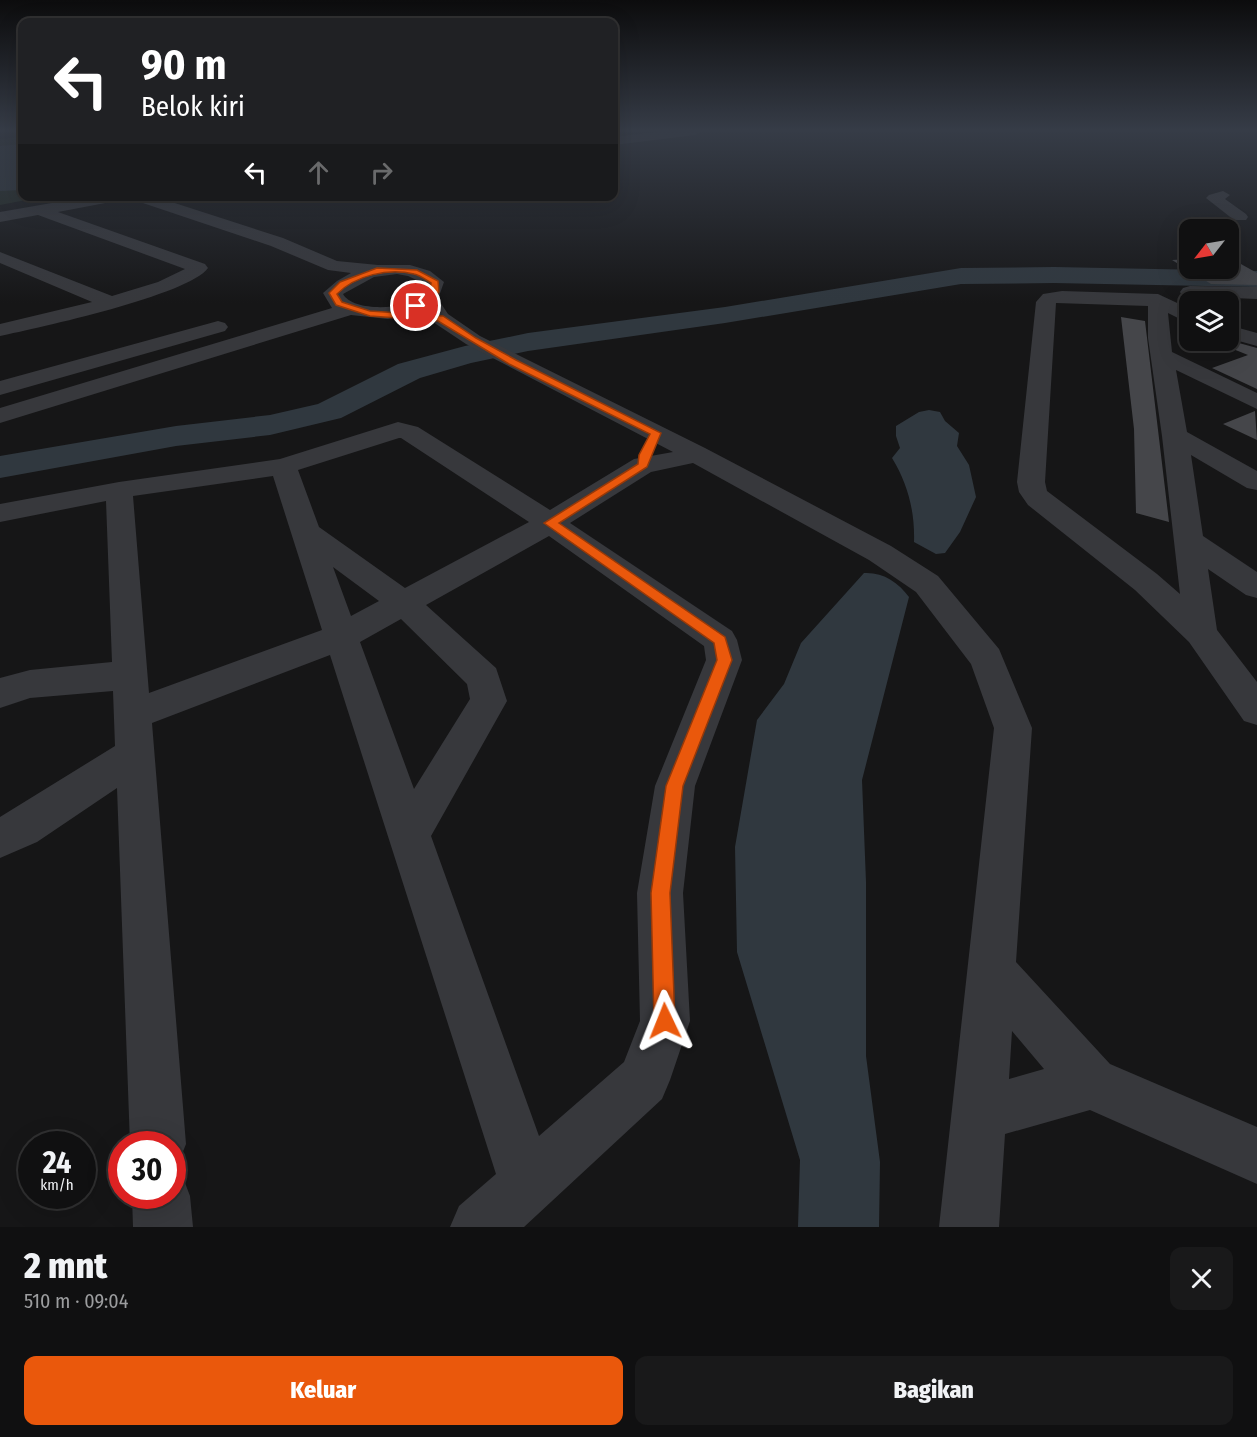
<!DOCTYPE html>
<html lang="id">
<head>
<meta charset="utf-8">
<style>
  :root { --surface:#101011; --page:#19191a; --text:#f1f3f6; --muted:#9c9d9f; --line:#303031; --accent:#ea580c }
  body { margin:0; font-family:"Fira Sans Condensed",sans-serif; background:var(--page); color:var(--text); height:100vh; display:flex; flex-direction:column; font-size:22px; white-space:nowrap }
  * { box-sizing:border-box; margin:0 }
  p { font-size:20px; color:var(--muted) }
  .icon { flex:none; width:33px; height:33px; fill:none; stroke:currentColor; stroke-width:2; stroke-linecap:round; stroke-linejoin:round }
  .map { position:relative; height:1227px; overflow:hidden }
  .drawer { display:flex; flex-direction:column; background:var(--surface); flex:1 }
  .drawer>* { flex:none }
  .top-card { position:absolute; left:18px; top:18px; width:600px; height:183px; border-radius:12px; box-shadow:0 6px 24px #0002,0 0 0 2px var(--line); background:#202124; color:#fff; overflow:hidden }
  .needle { width:39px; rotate:239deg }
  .buttons { position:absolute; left:1179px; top:219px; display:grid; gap:12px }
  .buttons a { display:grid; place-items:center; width:60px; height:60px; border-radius:12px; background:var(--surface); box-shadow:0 6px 24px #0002,0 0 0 2px var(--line); font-size:30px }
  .speed { position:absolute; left:18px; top:1131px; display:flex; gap:12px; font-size:30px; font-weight:700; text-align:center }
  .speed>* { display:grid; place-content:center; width:78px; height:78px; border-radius:50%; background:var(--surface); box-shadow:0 6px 24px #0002,0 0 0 2px var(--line); line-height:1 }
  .speed small { font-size:15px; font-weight:400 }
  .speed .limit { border:9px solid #d22; background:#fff; color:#111 }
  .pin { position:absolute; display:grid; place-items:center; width:51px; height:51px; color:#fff; margin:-26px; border:3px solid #fff; border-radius:50%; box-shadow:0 2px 6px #0007 }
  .me { position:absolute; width:66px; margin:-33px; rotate:358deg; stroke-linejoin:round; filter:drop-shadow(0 0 4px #0008) }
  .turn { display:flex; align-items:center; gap:21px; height:126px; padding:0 24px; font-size:27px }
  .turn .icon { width:78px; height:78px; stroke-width:2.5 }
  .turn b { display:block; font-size:42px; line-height:51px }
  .lanes { display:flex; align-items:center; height:57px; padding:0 24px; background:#0003; justify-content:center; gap:30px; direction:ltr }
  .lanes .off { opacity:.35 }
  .round { display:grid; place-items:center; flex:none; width:63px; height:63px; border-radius:12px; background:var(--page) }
  .head { display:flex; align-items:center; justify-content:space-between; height:102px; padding:0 24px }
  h1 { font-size:36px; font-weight:800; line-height:45px }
  .primary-button { display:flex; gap:12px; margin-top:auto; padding:12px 24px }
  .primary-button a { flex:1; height:69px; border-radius:12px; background:var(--accent); color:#fff; font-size:24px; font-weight:800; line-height:69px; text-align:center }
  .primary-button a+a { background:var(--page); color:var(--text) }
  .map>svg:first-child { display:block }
</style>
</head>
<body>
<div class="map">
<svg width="1257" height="1227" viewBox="0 0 1257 1227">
  <rect width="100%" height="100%" fill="#161617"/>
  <!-- green -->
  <path fill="#222a23" d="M 22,137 L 22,196 L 42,197 L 0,205 L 0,139 Z"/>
  <!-- water -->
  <path fill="#30383f" d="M 22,144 L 22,190 L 0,191 L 0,146 Z
    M 929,410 L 940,412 L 945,421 L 959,433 L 957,446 L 969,465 L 976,497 L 960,532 L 945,553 L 936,554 L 914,542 C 915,512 908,484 892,458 L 900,448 L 896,436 L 896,426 L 919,412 Z
    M 864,573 C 883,572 898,582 909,597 L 862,780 L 866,882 L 866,1056 L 880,1162 L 879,1227 L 798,1227 L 800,1160 L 737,952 L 735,847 L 757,720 L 784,684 L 801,643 Z"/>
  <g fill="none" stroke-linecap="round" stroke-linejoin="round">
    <!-- river -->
    <path fill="#30383f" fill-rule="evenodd" d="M 1054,267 L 1257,271 L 1257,287 L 1054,283 L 961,284 L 725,323 L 528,351 L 471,363 L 420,378 L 341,418 L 270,435 L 176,446 L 0,478 L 0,456 L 176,426 L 270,415 L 318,404 L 398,364 L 465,346 L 528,333 L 725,307 L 961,268 Z"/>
  </g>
  <!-- building -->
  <path fill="#45464a" d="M 1190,259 L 1190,268 L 1228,268 L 1228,259 L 1232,259 L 1257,273 L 1257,285 L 1211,284 L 1172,260 Z
    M 1121,317 L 1145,321 L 1169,522 L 1136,513 L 1134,429 Z
    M 1228,340 L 1257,348 L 1257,389 L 1212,368 L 1248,355 L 1228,347 Z
    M 1255,411 L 1257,440 L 1223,424 Z"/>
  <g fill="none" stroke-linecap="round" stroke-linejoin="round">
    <!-- minor -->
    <path fill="#37383c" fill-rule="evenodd" d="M 663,131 L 701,131 L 695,135 L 614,145 L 614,137 Z
      M 1223,191 L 1230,195 L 1225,199 L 1246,214 L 1248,217 L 1246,220 L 1234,220 L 1206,198 L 1209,195 Z
      M 92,196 L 128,196 L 121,200 L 58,212 L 205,264 L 208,268 C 189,295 38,328 0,336 L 0,324 L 92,302 L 0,263 L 0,252 L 112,296 L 158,282 L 185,269 L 38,215 L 0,222 L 0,212 Z
      M 129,196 L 153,196 L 283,238 L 337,261 L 378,265 L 410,265 L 430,271 L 444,282 L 438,299 L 448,314 L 480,336 L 705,448 L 891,546 L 938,576 L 999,649 L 1032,728 L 1016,962 L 1110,1064 L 1257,1127 L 1257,1184 L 1090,1110 L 1005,1134 L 999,1227 L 939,1227 L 994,728 L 971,664 L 916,592 L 869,560 L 693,463 L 651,472 L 570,523 L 732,631 L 737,640 L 742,660 L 695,786 L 683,893 L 690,1021 L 670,1080 L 662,1099 L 524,1227 L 450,1227 L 459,1206 L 496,1174 L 330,655 L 152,723 L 186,1144 L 178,1164 L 172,1166 L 172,1144 L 130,1144 L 117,788 L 37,842 L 0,858 L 0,817 L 115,746 L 113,691 L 30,698 L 0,708 L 0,678 L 30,670 L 112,662 L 106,501 L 0,522 L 0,504 L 119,482 L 280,459 L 398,422 L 418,427 L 550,510 L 634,459 L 673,452 L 466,344 L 433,322 L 425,310 L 388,319 L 351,315 L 0,423 L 0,408 L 332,308 L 323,293 L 337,281 L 351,273 L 328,270 L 271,246 L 131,199 ZM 397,274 L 408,276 L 425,284 C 424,289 423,293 419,297 C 405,310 353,312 343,294 L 374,277 ZM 399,438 L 401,438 L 529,522 L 405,588 L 319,527 L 298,470 ZM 273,476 L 322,630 L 149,693 L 133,496 ZM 549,536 L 704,646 L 706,660 L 655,786 L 637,893 L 640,1021 L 624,1062 L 539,1136 L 431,836 L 507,701 L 496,668 L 426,605 ZM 333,567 L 379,601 L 351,616 ZM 401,619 L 467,684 L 470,699 L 414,789 L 360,642 ZM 1012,1031 L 1044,1069 L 1009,1079 Z
      M 1190,286 L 1257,287 L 1257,299 L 1183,296 L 1180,292 L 1183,288 Z
      M 1062,291 L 1158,294 L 1190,309 L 1190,324 L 1168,313 L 1172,352 L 1257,393 L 1257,409 L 1176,370 L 1187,432 L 1257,471 L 1257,490 L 1247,488 L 1191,455 L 1203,536 L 1257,572 L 1257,598 L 1246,595 L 1208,569 L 1217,630 L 1257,682 L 1257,725 L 1244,721 L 1189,642 L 1135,590 L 1028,505 L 1019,492 L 1017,482 L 1036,302 L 1043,294 ZM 1056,303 L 1148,306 L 1148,338 L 1162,436 L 1180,594 L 1157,574 L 1047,491 L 1045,482 Z
      M 218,321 L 225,323 L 228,327 L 225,331 L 0,395 L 0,381 Z
      M 1228,325 L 1257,333 L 1257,346 L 1228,338 Z
      M 172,1172 L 182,1175 L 190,1196 L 193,1227 L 133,1227 L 132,1196 L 172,1196 Z"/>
  </g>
  <!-- sky -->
  <linearGradient id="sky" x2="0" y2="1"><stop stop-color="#0c0c0d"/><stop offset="0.43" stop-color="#363c47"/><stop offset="1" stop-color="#363c47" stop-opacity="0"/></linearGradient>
  <rect width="1257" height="303" fill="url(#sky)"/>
  <!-- route -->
  <path fill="#ea580c" stroke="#983908" stroke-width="1.5" d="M 377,268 L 417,270 L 438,281 L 439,292 C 432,301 424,309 413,308 L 413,304 C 424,299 430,297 431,283 C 426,280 420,275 414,274 C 388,268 356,275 337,294 L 342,302 L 370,311 L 443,316 L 476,338 L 516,360 L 661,433 L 647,467 L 559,523 L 725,637 L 732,660 L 683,786 L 670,893 L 675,1021 L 672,1028 L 665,1031 L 658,1028 L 654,1021 L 651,893 L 666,786 L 717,660 L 714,643 L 544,523 L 638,464 L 639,455 L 650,434 L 509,364 L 438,321 L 370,316 L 336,305 L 329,293 L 340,282 Z"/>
</svg>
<div class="buttons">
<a><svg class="needle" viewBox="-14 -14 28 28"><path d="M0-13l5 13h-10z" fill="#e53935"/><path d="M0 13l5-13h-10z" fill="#9c9d9f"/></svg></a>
<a><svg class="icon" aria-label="layers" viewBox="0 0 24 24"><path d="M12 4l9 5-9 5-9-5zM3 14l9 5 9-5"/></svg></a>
</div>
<div class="speed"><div>24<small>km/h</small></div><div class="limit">30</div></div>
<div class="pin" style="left:416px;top:306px;background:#d93025"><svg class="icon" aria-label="arrive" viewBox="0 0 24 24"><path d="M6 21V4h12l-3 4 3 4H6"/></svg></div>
<svg class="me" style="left:665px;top:1021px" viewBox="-20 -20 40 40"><path d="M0-17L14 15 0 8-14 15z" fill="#ea580c" stroke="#fff" stroke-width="4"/></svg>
<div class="top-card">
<div class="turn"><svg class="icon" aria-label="left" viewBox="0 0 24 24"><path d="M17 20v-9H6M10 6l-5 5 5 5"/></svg><div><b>90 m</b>Belok kiri</div></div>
<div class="lanes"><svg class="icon" aria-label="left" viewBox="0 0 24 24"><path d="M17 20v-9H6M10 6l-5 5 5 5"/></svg><svg class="icon off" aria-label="ahead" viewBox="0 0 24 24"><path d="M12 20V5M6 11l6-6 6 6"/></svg><svg class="icon off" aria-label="right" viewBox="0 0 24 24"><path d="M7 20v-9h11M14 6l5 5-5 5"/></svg></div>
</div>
</div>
<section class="drawer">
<div class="head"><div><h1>2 mnt</h1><p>510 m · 09:04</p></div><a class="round"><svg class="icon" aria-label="close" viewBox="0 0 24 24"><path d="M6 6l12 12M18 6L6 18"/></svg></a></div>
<div class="primary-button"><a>Keluar</a><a>Bagikan</a></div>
</section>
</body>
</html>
